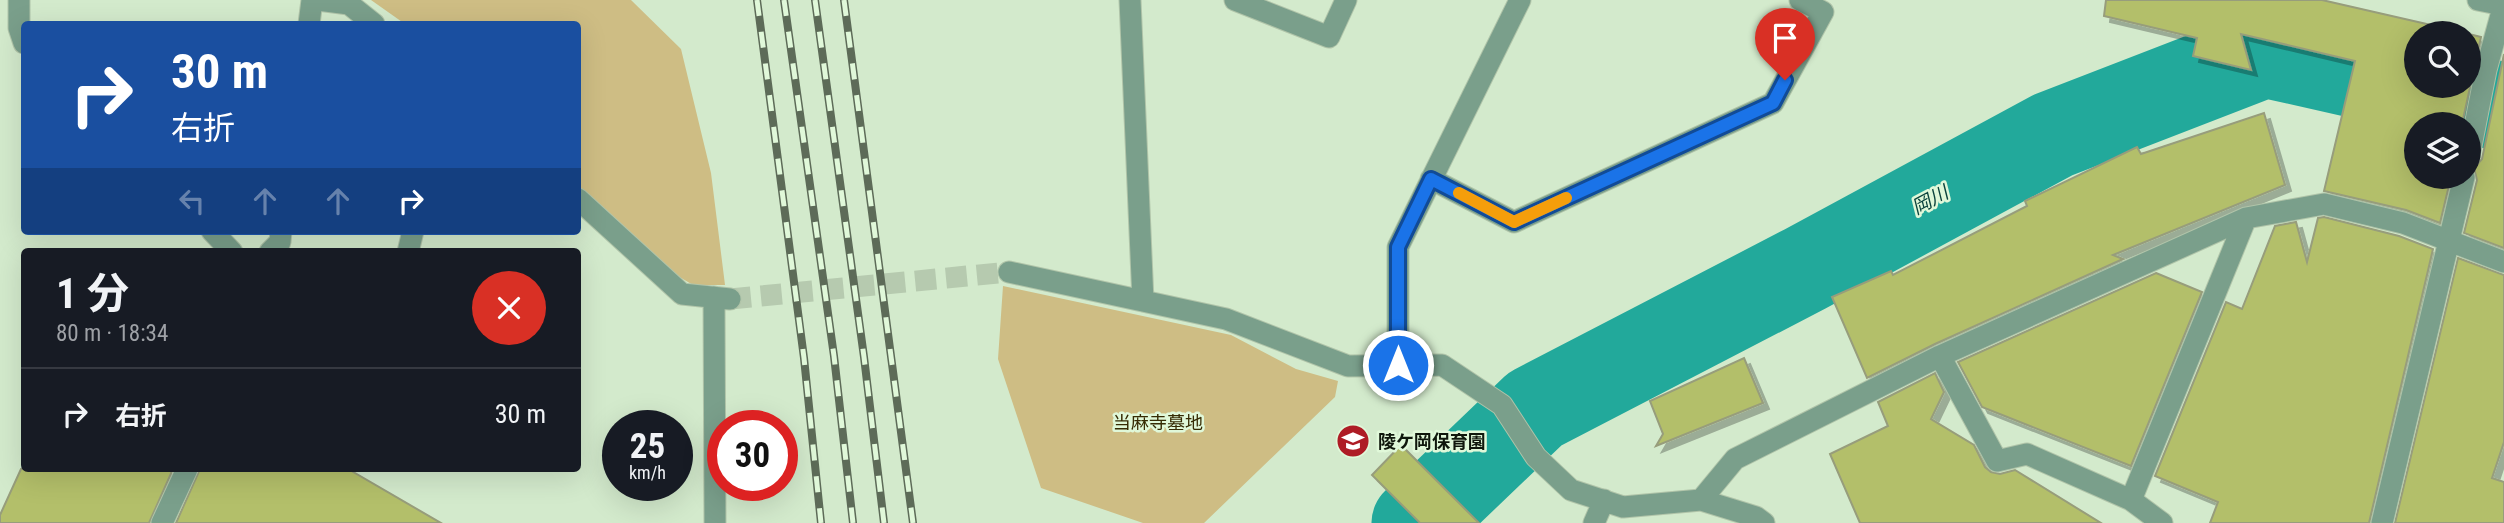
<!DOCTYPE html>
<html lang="ja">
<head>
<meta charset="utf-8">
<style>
  :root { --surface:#171b24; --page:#20242c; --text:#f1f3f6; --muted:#9ea1a6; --line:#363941 }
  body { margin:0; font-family:"Roboto Condensed","Noto Sans JP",sans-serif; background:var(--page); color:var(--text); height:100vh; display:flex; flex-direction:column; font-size:26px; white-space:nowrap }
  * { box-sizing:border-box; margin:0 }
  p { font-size:23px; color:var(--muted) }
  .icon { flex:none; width:38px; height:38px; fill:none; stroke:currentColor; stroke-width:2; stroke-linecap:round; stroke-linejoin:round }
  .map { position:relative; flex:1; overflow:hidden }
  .details { position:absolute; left:21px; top:248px; width:560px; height:224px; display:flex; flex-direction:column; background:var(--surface); border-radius:7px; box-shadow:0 7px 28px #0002 }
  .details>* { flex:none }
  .hud { position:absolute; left:21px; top:21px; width:560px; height:214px; border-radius:7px; box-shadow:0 7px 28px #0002; background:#1a4fa0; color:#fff; overflow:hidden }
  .buttons { position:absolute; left:2404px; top:21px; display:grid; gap:14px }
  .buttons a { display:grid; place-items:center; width:77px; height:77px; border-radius:50%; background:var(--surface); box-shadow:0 7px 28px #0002; font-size:35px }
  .speed { position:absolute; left:602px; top:410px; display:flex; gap:14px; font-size:35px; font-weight:700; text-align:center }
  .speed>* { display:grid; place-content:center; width:91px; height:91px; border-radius:50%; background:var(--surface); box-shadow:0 7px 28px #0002; line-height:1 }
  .speed small { font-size:18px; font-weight:400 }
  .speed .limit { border:10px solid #d22; background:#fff; color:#111 }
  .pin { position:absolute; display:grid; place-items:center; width:60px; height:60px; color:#fff; margin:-72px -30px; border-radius:50% 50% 50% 0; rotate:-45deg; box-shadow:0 0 7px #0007 }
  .pin .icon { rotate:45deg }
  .me { position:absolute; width:77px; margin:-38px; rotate:0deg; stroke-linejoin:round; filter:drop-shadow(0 0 5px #0008) }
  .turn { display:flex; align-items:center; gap:24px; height:147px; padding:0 35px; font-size:32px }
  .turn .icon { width:91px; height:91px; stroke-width:2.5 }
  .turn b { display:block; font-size:49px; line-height:60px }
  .lanes { display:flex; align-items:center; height:66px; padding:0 35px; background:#0003; justify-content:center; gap:35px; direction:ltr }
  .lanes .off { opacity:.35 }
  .round { display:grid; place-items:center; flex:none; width:74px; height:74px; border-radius:37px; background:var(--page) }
  .summary { display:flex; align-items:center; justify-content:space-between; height:119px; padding:0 35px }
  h1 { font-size:42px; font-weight:700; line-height:52px }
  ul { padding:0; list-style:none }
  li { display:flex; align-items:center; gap:21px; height:91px; padding:0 35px; border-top:2px solid var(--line) }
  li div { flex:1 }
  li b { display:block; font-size:26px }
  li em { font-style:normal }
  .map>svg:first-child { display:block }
</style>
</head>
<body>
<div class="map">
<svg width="2504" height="523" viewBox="0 0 2504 523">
  <defs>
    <filter id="shadow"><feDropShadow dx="6" dy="6" stdDeviation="0" flood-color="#0004"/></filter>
  </defs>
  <rect width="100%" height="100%" fill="#d3eacc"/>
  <!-- green -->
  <path fill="#cebd84" d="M 371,0 L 631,0 L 681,49 L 711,173 L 725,285 L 693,285 L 661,266 L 578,187 L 578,24 L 405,24 Z
    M 1003,286 L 1231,335 L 1296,369 L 1338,381 L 1335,397 L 1204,523 L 1143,523 L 1041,488 L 998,359 Z"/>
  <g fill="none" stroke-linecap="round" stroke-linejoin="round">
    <!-- river -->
    <path stroke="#22a99b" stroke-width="89" d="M 1416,523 L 1535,409 L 1805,269 L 2053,135 L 2265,53 L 2504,107"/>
  </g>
  <!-- building -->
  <path fill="#b3bf6a" stroke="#979d7b" stroke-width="2" filter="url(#shadow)" d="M 2106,0 L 2322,0 L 2466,33 L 2417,33 L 2417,86 L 2469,86 L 2469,34 L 2481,37 L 2462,124 L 2417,124 L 2417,177 L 2451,177 L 2440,223 L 2406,210 L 2324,191 L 2355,61 L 2241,34 L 2251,70 L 2193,56 L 2197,38 L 2104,16 Z
    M 2504,54 L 2504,248 L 2464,233 L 2477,180 L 2474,168 L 2482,159 Z
    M 2264,113 L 2285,185 L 2113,255 L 2123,259 L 1935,344 L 1867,378 L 1832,297 L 1891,271 L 1893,275 L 2027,206 L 2025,201 L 2137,147 L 2141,154 Z
    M 2324,217 L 2399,236 L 2433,249 L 2369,523 L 2210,523 L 2218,502 L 2155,476 L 2226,302 L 2242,309 L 2275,226 L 2296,222 L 2307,262 L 2318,218 Z
    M 2458,258 L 2504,275 L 2504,442 L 2492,478 L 2504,482 L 2504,523 L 2395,523 Z
    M 2156,273 L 2202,292 L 2131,466 L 1982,407 L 1958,362 Z
    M 1744,358 L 1763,403 L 1656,446 L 1663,434 L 1650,401 Z
    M 1935,373 L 1944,392 L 1931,419 L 1974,445 L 1985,467 L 1991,472 L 2000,474 L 2015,470 L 2101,523 L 1860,523 L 1830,454 L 1888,426 L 1878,402 Z
    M 1401,445 L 1479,523 L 1420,523 L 1372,475 Z
    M 21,469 L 173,469 L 149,523 L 0,523 L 0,515 Z
    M 200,469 L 348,469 L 441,523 L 176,523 Z"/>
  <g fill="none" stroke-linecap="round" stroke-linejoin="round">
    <!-- minor-tunnel -->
    <path stroke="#b6caaf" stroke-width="21" stroke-dasharray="21 10" stroke-linecap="butt" d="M 730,299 L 1009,272"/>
    <defs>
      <path id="minor" d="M 19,0 L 19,28 L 24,43
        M 318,0 L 349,4 L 374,24
        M 1130,0 L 1143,301
        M 1235,0 L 1329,37 L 1346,0
        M 2478,0 L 2503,5
        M 309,24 L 312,0
        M 2469,156 L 2486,70 L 2504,4
        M 1431,179 L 1514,222 L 1773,103 L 1823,12 L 1800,0
        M 578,199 L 682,294 L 730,299
        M 212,231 L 232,252
        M 270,252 L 280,242 L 281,231
        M 408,252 L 413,231
        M 1009,272 L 1226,319 L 1348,366 L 1442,365 L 1502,405 L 1536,457 L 1571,490 L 1623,507 L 1701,500 L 1756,517 L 1764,523
        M 714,297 L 715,523
        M 1940,356 L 1997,461 L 2027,454 L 2131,500
        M 1398,365 L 1398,247 L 1520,0
        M 1701,500 L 1735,459 L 1940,356 L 2246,218 L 2324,204 L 2403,223 L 2504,262
        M 162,523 L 187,469
        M 1594,523 L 1604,500
        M 2162,523 L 2131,500 L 2246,218
        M 2382,523 L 2464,177"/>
    </defs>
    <!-- minor casing -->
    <use href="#minor" stroke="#b0c4a9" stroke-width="23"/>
    <!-- minor -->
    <use href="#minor" stroke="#7a9f8b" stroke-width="21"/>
    <defs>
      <path id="rail" d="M 757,0 L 804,358 L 821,523
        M 784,0 L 834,356 L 853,523
        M 815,0 L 864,357 L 884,523
        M 844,0 L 913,523"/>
    </defs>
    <!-- rail casing -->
    <use href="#rail" stroke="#5d6b58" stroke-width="8"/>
    <!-- rail -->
    <use href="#rail" stroke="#e0f8d9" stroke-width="5" stroke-dasharray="16" stroke-linecap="butt"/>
  </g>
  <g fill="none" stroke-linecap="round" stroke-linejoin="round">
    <defs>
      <path id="route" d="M 1398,365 L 1398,247 L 1431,179 L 1514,222 L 1773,103 L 1785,80"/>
    </defs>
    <!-- route casing -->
    <use href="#route" stroke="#114b97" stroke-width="18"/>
    <!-- route -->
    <use href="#route" stroke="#1a73e8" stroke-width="12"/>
    <!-- slow -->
    <path stroke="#f59e0b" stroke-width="12" d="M 1459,193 L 1514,222 L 1566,198"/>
  </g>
  <!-- icons -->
  <defs>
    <symbol id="school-disc" viewBox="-11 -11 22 22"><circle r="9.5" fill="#ae1c25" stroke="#e0f8d9"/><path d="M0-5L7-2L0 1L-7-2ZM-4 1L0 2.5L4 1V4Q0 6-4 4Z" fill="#fff"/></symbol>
  </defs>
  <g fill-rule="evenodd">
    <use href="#school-disc" x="1334" y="422" width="38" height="38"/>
  </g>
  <g text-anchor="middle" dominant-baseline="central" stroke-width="5" stroke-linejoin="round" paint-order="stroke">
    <!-- park labels -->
    <g font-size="18" fill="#352a03" stroke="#e0f8d9">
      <text x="1158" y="422">当麻寺墓地</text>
    </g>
    <!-- poi labels -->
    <g font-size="18" font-weight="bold" fill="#0f170c" stroke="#e0f8d9" text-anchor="start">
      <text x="1378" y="441">陵ケ岡保育園</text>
    </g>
    <!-- water labels -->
    <g font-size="19" font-style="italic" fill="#0b433d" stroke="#e0f8d9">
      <text transform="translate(1930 200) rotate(-28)">岡川</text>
    </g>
  </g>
</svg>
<div class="buttons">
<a><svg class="icon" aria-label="search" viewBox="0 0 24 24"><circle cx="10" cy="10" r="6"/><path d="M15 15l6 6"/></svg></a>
<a><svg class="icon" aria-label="layers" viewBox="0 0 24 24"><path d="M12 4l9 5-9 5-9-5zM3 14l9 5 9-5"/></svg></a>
</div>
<div class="speed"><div>25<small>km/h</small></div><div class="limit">30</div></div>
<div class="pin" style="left:1785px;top:80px;background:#d93025"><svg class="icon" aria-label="arrive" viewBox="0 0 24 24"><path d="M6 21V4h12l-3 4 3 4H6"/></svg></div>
<svg class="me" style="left:1398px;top:365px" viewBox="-20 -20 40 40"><circle r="17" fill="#1a73e8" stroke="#fff" stroke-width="3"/><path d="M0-11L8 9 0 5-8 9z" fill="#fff"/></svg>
<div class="hud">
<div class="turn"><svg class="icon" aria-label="right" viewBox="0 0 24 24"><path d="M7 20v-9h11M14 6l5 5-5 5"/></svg><div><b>30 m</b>右折</div></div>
<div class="lanes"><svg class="icon off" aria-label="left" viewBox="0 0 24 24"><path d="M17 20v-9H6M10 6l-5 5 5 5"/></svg><svg class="icon off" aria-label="ahead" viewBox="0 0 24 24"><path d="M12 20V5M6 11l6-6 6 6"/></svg><svg class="icon off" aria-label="ahead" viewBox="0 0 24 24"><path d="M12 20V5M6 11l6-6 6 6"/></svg><svg class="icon" aria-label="right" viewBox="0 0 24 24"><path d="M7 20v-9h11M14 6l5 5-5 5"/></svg></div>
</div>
<section class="details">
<div class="summary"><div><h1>1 分</h1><p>80 m · 18:34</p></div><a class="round" style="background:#d93025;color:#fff"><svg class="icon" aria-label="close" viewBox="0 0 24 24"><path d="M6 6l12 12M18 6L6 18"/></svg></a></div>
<ul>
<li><svg class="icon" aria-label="right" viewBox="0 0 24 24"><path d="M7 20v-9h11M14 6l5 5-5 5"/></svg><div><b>右折</b></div><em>30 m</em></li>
</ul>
</section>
</div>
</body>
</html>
